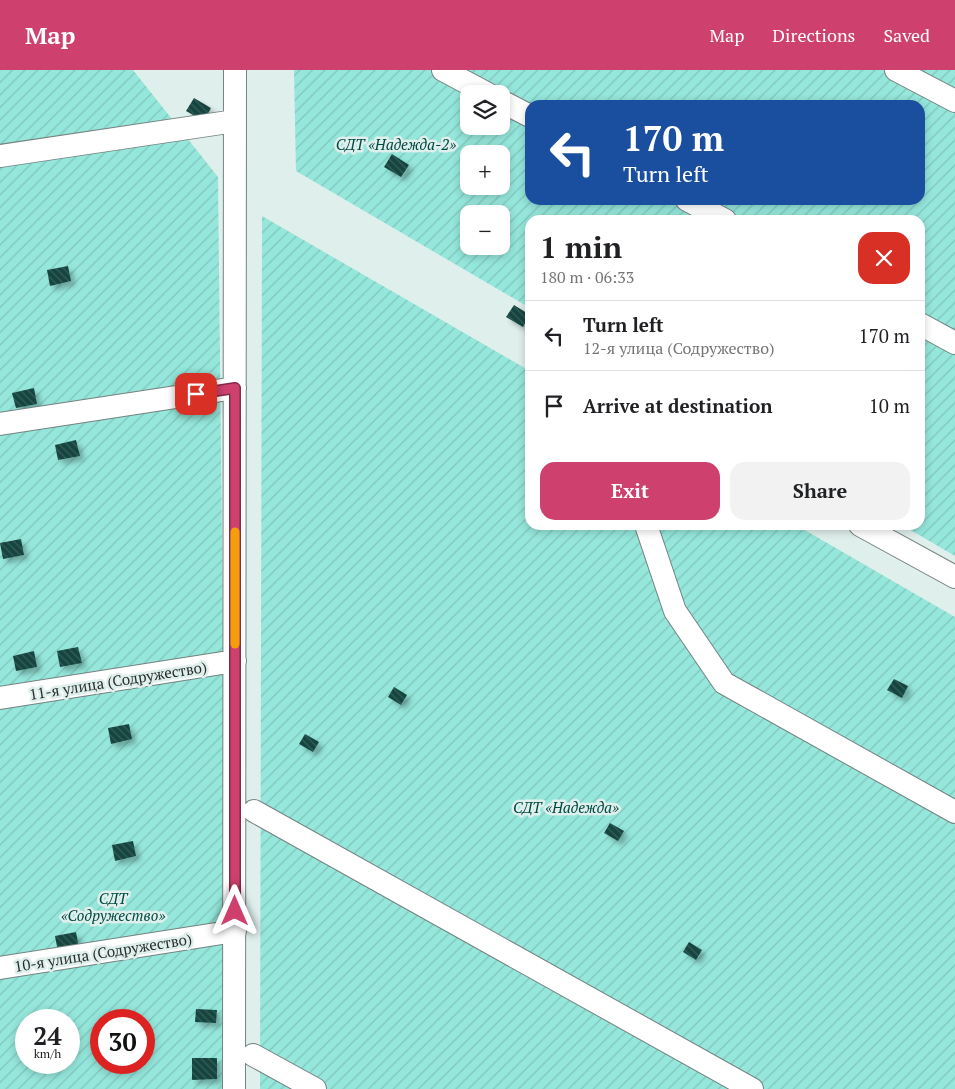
<!DOCTYPE html>
<html lang="en">
<head>
<meta charset="utf-8">
<style>
  :root { --surface:#fff; --page:#f2f2f2; --text:#202124; --muted:#757577; --line:#e0e0e0; --accent:#ce416f }
  body { margin:0; font-family:"PT Serif",serif; background:var(--page); color:var(--text); height:100vh; display:flex; flex-direction:column; font-size:19px; white-space:nowrap }
  * { box-sizing:border-box; margin:0 }
  p { font-size:16px; color:var(--muted) }
  .icon { flex:none; width:28px; height:28px; fill:none; stroke:currentColor; stroke-width:2; stroke-linecap:round; stroke-linejoin:round }
  .map { position:relative; flex:1; overflow:hidden }
  .panel { position:absolute; left:525px; top:145px; width:400px; height:315px; display:flex; flex-direction:column; background:var(--surface); border-radius:15px; box-shadow:0 2px 8px #0003 }
  .panel>* { flex:none }
  .guide { position:absolute; left:525px; top:30px; width:400px; height:105px; border-radius:15px; box-shadow:0 2px 8px #0003; background:#1a4fa0; color:#fff; overflow:hidden }
  .tools { position:absolute; left:460px; top:15px; display:grid; gap:10px }
  .tools a { display:grid; place-items:center; width:50px; height:50px; border-radius:10px; background:var(--surface); box-shadow:0 2px 8px #0003; font-size:25px }
  .speed { position:absolute; left:15px; top:939px; display:flex; gap:10px; font-size:25px; font-weight:700; text-align:center }
  .speed>* { display:grid; place-content:center; width:65px; height:65px; border-radius:50%; background:var(--surface); box-shadow:0 2px 8px #0003; line-height:1 }
  .speed small { font-size:12px; font-weight:400 }
  .speed .limit { border:8px solid #d22; background:#fff; color:#111 }
  .pin { position:absolute; display:grid; place-items:center; width:42px; height:42px; color:#fff; margin:-21px; border-radius:10px; box-shadow:0 2px 8px #0006 }
  .me { position:absolute; width:55px; margin:-28px; rotate:0deg; stroke-linejoin:round; filter:drop-shadow(0 0 4px #0008) }
  .turn { display:flex; align-items:center; gap:18px; height:105px; padding:0 15px; font-size:22px }
  .turn .icon { width:65px; height:65px; stroke-width:2.5 }
  .turn b { display:block; font-size:35px; line-height:42px }
  .round { display:grid; place-items:center; flex:none; width:52px; height:52px; border-radius:15px; background:var(--page) }
  .headline { display:flex; align-items:center; justify-content:space-between; height:85px; padding:0 15px }
  h1 { font-size:30px; font-weight:800; line-height:38px }
  .primary-button { display:flex; gap:10px; margin-top:auto; padding:10px 15px }
  .primary-button a { flex:1; height:58px; border-radius:15px; background:var(--accent); color:#fff; font-size:20px; font-weight:800; line-height:58px; text-align:center }
  .primary-button a+a { background:var(--page); color:var(--text) }
  ul { padding:0; list-style:none }
  li { display:flex; align-items:center; gap:15px; height:70px; padding:0 15px; border-top:1px solid var(--line) }
  li div { flex:1 }
  li b { display:block; font-size:19px }
  li em { font-style:normal }
  header { display:flex; align-items:center; gap:30px; box-sizing:border-box; height:70px; padding:0 25px; background:var(--accent); color:#fff }
  header strong { font-size:24px }
  nav { display:flex; gap:28px; margin-inline-start:auto; font-size:18px }
  .map>svg:first-child { display:block }
</style>
</head>
<body>
<header>
<strong>Map</strong>
<nav><a>Map</a><a>Directions</a><a>Saved</a></nav>
</header>
<div class="map">
<svg width="955" height="1019" viewBox="0 0 955 1019">
  <defs>
    <pattern id="garden-furrows" width="10" height="10" patternUnits="userSpaceOnUse" patternTransform="scale(1.25)"><rect width="10" height="10" fill="#95e6db"/><path d="M-1 1l2-2M0 10L10 0M9 11l2-2" fill="none" stroke="#80c6bc"/></pattern>
    <pattern id="building-back-hatch" width="6" height="6" patternUnits="userSpaceOnUse" patternTransform="scale(1.25)"><rect width="6" height="6" fill="#15453f"/><path d="M-1 5l2 2M0 0l6 6M5-1l2 2" fill="none" stroke="#375e59"/></pattern>
    <filter id="shadow"><feDropShadow dx="4.5" dy="4.5" stdDeviation="2.5" flood-color="#0004"/></filter>
  </defs>
  <rect width="100%" height="100%" fill="#dfefec"/>
  <!-- garden -->
  <path fill="url(#garden-furrows)" fill-rule="evenodd" d="M 0,0 L 133,0 L 218,107 L 228,1019 L 0,1019 ZM 26,950 L 69,950 L 69,992 L 26,992 ZM 101,950 L 144,950 L 144,992 L 101,992 Z
    M 294,0 L 955,0 L 955,486 L 902,455 L 920,455 L 920,150 L 530,150 L 530,238 L 296,101 ZM 469,24 L 501,24 L 501,56 L 469,56 ZM 530,35 L 920,35 L 920,130 L 530,130 ZM 469,84 L 501,84 L 501,116 L 469,116 ZM 469,144 L 501,144 L 501,176 L 469,176 Z
    M 262,146 L 530,301 L 530,455 L 796,455 L 955,547 L 955,1019 L 260,1019 Z"/>
  <!-- building -->
  <path fill="url(#building-back-hatch)" filter="url(#shadow)" d="M 194,28 L 211,38 L 204,51 L 186,41 Z
    M 392,84 L 409,95 L 401,107 L 384,97 Z
    M 68,196 L 71,211 L 50,216 L 47,200 Z
    M 514,235 L 530,245 L 523,257 L 506,247 Z
    M 34,318 L 37,334 L 16,338 L 12,323 Z
    M 76,370 L 80,386 L 58,390 L 55,375 Z
    M 21,469 L 24,485 L 3,489 L 0,473 Z
    M 78,577 L 82,593 L 60,597 L 57,581 Z
    M 34,581 L 37,597 L 16,601 L 13,586 Z
    M 894,609 L 908,616 L 902,628 L 887,620 Z
    M 394,617 L 407,625 L 401,635 L 388,627 Z
    M 129,654 L 132,669 L 111,674 L 108,658 Z
    M 305,664 L 319,672 L 313,682 L 299,674 Z
    M 610,753 L 624,761 L 618,771 L 604,763 Z
    M 133,771 L 136,786 L 115,791 L 112,775 Z
    M 76,862 L 79,878 L 58,882 L 55,866 Z
    M 689,872 L 702,880 L 696,890 L 683,882 Z
    M 196,939 L 217,940 L 216,953 L 195,952 Z
    M 192,988 L 217,988 L 217,1009 L 192,1010 Z"/>
  <g fill="none" stroke-linecap="round" stroke-linejoin="round">
    <defs>
      <path id="minor" d="M 443,0 L 488,24
        M 896,0 L 955,31
        M 501,31 L 530,46
        M 0,86 L 235,51
        M 687,130 L 725,150
        M 920,254 L 955,273
        M 0,354 L 235,318
        M 646,455 L 675,541 L 724,613 L 955,742
        M 860,455 L 955,507
        M 0,628 L 235,591
        M 254,741 L 752,1019
        M 0,898 L 235,861
        M 253,985 L 315,1019
        M 234,1019 L 235,0"/>
    </defs>
    <!-- minor casing -->
    <use href="#minor" stroke="#748280" stroke-width="24"/>
    <!-- minor -->
    <use href="#minor" stroke="#fff" stroke-width="22"/>
  </g>
  <g fill="none" stroke-linecap="round" stroke-linejoin="round">
    <defs>
      <path id="route" d="M 196,324 L 235,318 L 235,841"/>
    </defs>
    <!-- route casing -->
    <use href="#route" stroke="#862a48" stroke-width="12"/>
    <!-- route -->
    <use href="#route" stroke="#ce416f" stroke-width="9"/>
    <!-- slow -->
    <path stroke="#f59e0b" stroke-width="9" d="M 235,462 L 235,574"/>
  </g>
  <g text-anchor="middle" dominant-baseline="central" stroke-width="5" stroke-linejoin="round" paint-order="stroke">
    <!-- park labels -->
    <g font-size="15" font-style="italic" fill="#004842" stroke="#dfefec">
      <text x="396" y="74">СДТ «Надежда-2»</text>
      <text x="566" y="737">СДТ «Надежда»</text>
      <text x="113" y="828">СДТ<tspan x="113" dy="17">«Содружество»</tspan></text>
    </g>
    <!-- street labels -->
    <g font-size="15" fill="#272d2c" stroke="#dfefec">
      <text transform="translate(118 610) rotate(-9)">11-я улица (Содружество)</text>
      <text transform="translate(103 882) rotate(-9)">10-я улица (Содружество)</text>
    </g>
  </g>
</svg>
<div class="tools">
<a><svg class="icon" aria-label="layers" viewBox="0 0 24 24"><path d="M12 4l9 5-9 5-9-5zM3 14l9 5 9-5"/></svg></a>
<a>+</a>
<a>−</a>
</div>
<div class="speed"><div>24<small>km/h</small></div><div class="limit">30</div></div>
<div class="pin" style="left:196px;top:324px;background:#d93025"><svg class="icon" aria-label="arrive" viewBox="0 0 24 24"><path d="M6 21V4h12l-3 4 3 4H6"/></svg></div>
<svg class="me" style="left:235px;top:841px" viewBox="-20 -20 40 40"><path d="M0-17L14 15 0 8-14 15z" fill="#ce416f" stroke="#fff" stroke-width="4"/></svg>
<div class="guide">
<div class="turn"><svg class="icon" aria-label="left" viewBox="0 0 24 24"><path d="M17 20v-9H6M10 6l-5 5 5 5"/></svg><div><b>170 m</b>Turn left</div></div>
</div>
<section class="panel">
<div class="headline"><div><h1>1 min</h1><p>180 m · 06:33</p></div><a class="round" style="background:#d93025;color:#fff"><svg class="icon" aria-label="close" viewBox="0 0 24 24"><path d="M6 6l12 12M18 6L6 18"/></svg></a></div>
<ul>
<li><svg class="icon" aria-label="left" viewBox="0 0 24 24"><path d="M17 20v-9H6M10 6l-5 5 5 5"/></svg><div><b>Turn left</b><p>12-я улица (Содружество)</p></div><em>170 m</em></li>
<li><svg class="icon" aria-label="arrive" viewBox="0 0 24 24"><path d="M6 21V4h12l-3 4 3 4H6"/></svg><div><b>Arrive at destination</b></div><em>10 m</em></li>
</ul>
<div class="primary-button"><a>Exit</a><a>Share</a></div>
</section>
</div>
</body>
</html>
